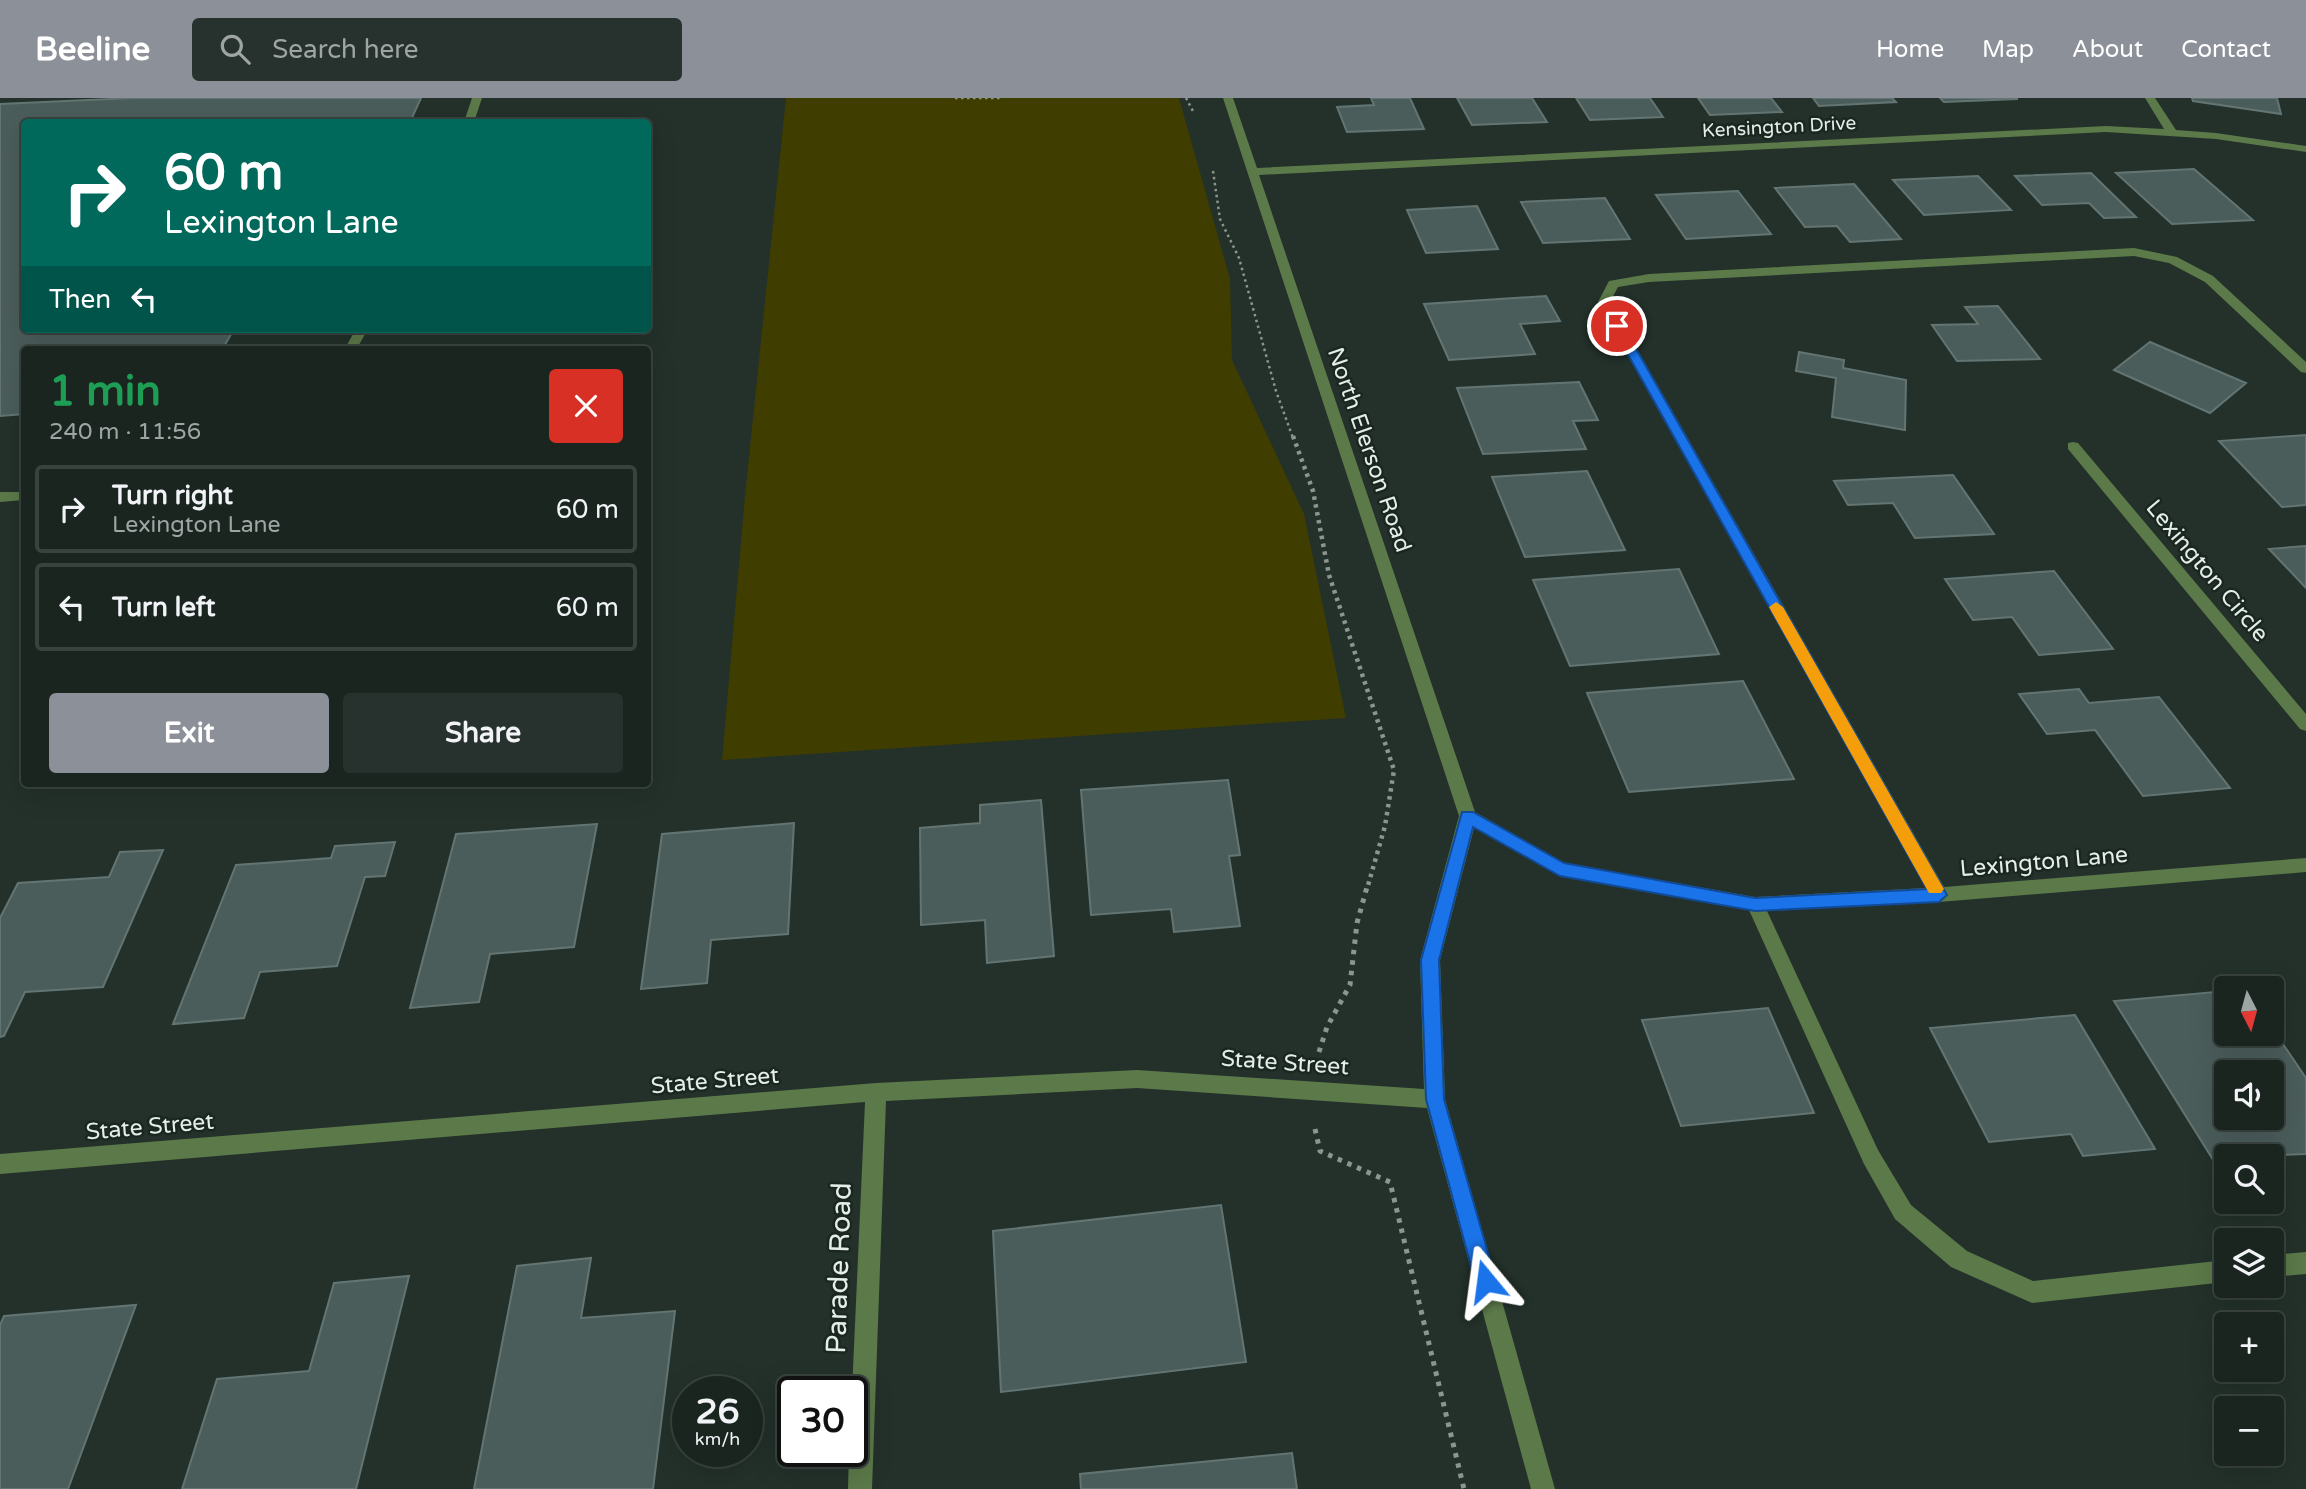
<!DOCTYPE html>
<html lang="en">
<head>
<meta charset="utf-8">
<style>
  :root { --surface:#1a2520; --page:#27312d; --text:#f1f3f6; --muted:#9fa5a5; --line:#38423e; --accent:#8c9099 }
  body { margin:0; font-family:"Varela Round",sans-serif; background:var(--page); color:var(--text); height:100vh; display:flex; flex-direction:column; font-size:26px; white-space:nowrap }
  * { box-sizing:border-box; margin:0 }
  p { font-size:23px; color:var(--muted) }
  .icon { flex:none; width:38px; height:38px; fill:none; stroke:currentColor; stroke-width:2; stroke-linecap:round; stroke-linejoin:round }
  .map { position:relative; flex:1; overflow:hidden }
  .panel { position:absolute; left:21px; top:248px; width:630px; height:441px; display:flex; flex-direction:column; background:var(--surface); border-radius:7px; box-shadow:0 7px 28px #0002,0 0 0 2px var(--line) }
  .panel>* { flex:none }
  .hud { position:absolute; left:21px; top:21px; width:630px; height:214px; border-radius:7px; box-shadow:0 7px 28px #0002,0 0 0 2px var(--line); background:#00695c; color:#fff; overflow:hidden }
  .needle { width:46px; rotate:174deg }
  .fabs { position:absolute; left:2214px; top:878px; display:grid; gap:14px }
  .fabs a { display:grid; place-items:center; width:70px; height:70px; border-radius:7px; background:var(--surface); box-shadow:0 7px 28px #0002,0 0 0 2px var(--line); font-size:35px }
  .speed { position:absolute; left:672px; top:1278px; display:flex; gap:14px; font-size:35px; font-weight:700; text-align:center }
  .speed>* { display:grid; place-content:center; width:91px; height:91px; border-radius:50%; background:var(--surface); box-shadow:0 7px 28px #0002,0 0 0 2px var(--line); line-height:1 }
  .speed small { font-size:18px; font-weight:400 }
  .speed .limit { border:4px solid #111; border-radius:10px; background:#fff; color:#111 }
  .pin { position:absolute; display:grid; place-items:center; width:60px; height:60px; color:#fff; margin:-30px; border:4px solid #fff; border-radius:50%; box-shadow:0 2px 7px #0007 }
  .me { position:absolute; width:77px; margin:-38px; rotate:344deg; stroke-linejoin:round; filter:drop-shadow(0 0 5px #0008) }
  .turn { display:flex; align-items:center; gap:24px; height:147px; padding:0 28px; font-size:32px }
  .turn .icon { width:91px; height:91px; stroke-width:2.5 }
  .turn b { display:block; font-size:49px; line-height:60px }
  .then { display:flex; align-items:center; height:66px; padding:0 28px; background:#0003; gap:14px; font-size:26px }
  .round { display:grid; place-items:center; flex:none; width:74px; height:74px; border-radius:7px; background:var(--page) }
  .headline { display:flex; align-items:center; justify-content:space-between; height:119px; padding:0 28px }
  h1 { font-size:42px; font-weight:700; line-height:52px; color:#1e9e55 }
  .button { display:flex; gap:14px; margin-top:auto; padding:14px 28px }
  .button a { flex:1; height:80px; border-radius:7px; background:var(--accent); color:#fff; font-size:28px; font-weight:700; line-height:80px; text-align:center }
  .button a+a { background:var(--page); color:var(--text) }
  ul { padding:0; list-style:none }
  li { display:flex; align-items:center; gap:21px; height:88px; margin:0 14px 10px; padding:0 14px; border:4px solid var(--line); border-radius:7px }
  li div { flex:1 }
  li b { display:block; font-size:26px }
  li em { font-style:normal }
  header { display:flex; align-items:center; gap:42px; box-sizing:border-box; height:98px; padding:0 35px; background:var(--accent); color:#fff }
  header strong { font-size:33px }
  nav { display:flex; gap:38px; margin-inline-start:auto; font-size:24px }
  .search { width:490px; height:63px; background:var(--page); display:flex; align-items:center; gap:18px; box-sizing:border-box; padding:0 24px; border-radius:7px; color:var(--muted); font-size:26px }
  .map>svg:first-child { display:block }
</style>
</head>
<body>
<header>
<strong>Beeline</strong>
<div class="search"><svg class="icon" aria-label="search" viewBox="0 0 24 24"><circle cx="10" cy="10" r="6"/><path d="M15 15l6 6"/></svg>Search here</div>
<nav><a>Home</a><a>Map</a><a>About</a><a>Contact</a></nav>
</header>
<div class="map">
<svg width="2306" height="1391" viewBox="0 0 2306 1391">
  <rect width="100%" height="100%" fill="#23312a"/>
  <!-- green -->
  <path fill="#403d00" d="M 786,0 L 1179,0 L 1230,181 L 1232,262 L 1304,416 L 1346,620 L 722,662 L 745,398 Z"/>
  <!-- building -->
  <path fill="#4b5d5b" stroke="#637573" stroke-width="2" fill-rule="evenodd" d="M 132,0 L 421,0 L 411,22 L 24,24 L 24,231 L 234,231 L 222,252 L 24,252 L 24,316 L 0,318 L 0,6 Z
    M 1371,0 L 1410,0 L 1424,31 L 1347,34 L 1337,9 L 1374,7 Z
    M 1457,0 L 1532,0 L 1547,24 L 1472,27 Z
    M 1576,0 L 1650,0 L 1663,19 L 1590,22 Z
    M 1698,0 L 1771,0 L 1782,14 L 1710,17 Z
    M 1813,0 L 1892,0 L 1896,4 L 1819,8 Z
    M 1940,0 L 2017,0 L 2017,1 L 1944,4 Z
    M 2192,0 L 2277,0 L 2281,16 L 2193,3 Z
    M 2194,71 L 2253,122 L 2172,126 L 2116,75 Z
    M 2091,75 L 2136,119 L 2104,120 L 2089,105 L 2042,107 L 2015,78 Z
    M 1978,78 L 2011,112 L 1924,117 L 1893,82 Z
    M 1854,86 L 1901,141 L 1850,144 L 1837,128 L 1805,129 L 1775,90 Z
    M 1738,93 L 1771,136 L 1686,141 L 1656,97 Z
    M 1605,100 L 1630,141 L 1543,145 L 1521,104 Z
    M 1477,108 L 1498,151 L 1426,155 L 1407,112 Z
    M 1546,198 L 1560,223 L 1520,226 L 1535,256 L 1449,262 L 1424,206 Z
    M 1998,208 L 2040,261 L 1957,263 L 1932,227 L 1978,226 L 1965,209 Z
    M 2150,244 L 2246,285 L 2210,315 L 2114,272 Z
    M 1799,254 L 1844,262 L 1843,270 L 1906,282 L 1905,332 L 1832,319 L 1836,280 L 1796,273 Z
    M 1579,284 L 1598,322 L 1573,323 L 1586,351 L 1483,356 L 1457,290 Z
    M 2306,337 L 2306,407 L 2282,409 L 2219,343 Z
    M 1587,373 L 1625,452 L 1525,459 L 1492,379 Z
    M 1953,377 L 1994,436 L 1915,440 L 1893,405 L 1848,407 L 1834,383 Z
    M 2306,448 L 2306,490 L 2269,451 Z
    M 1679,471 L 1719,556 L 1570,568 L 1533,482 Z
    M 2054,473 L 2113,551 L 2039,557 L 2012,519 L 1973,522 L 1945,481 Z
    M 1743,583 L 1794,681 L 1629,694 L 1587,595 Z
    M 2079,591 L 2089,605 L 2159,599 L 2230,690 L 2143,698 L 2095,632 L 2047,636 L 2019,596 Z
    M 1228,682 L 1240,757 L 1229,758 L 1240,828 L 1174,834 L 1171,811 L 1091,817 L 1081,692 Z
    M 1041,702 L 1054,858 L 987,865 L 985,822 L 921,827 L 920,730 L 980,725 L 980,707 Z
    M 794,725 L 788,836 L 711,842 L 707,885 L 641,891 L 662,736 Z
    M 597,726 L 574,849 L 490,856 L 479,904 L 410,910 L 456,736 Z
    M 395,744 L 385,778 L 365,779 L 337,868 L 260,874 L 244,920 L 173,926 L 236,767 L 331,760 L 335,748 Z
    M 163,752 L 103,889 L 25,894 L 4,938 L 0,939 L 0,820 L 18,785 L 109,779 L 120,754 Z
    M 2226,893 L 2226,936 L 2272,936 L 2272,930 L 2306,980 L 2306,1056 L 2226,1059 L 2226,1064 L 2215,1065 L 2114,903 ZM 2226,975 L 2272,975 L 2272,1020 L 2226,1020 Z
    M 1768,910 L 1814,1015 L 1681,1028 L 1642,922 Z
    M 2075,917 L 2155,1051 L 2083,1058 L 2071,1036 L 1989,1044 L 1930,930 Z
    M 1221,1107 L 1246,1264 L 1001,1294 L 993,1133 Z
    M 591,1160 L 581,1220 L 675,1213 L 653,1391 L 474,1391 L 517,1168 Z
    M 409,1178 L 356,1391 L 182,1391 L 217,1281 L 309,1273 L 334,1185 Z
    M 136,1207 L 68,1391 L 0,1391 L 0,1227 L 4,1218 Z
    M 1292,1355 L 1297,1391 L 1081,1391 L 1080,1376 Z"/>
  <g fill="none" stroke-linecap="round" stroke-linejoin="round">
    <!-- path-far2 -->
    <path stroke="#8b9690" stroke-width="2.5" stroke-dasharray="2.5 3.5" stroke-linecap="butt" d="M 955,0 L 1002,0
      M 1186,0 L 1194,15
      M 1213,73 L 1220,121 L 1239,160 L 1276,293 L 1293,340"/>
    <!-- path-far1 -->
    <path stroke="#8b9690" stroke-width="4.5" stroke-dasharray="3.5 4.5" stroke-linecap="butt" d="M 1293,338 L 1313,393 L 1329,477 L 1394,672 L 1385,728 L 1367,791"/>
    <!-- path -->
    <path stroke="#8b9690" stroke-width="5" stroke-dasharray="4.5 6" stroke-linecap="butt" d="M 1319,954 L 1327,929 L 1350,887 L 1357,825 L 1367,789
      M 1315,1031 L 1320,1053 L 1390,1084 L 1464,1391"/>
    <!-- minor -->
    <path fill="#5b7949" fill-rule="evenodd" d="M 472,0 L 482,0 L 474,24 L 464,24 Z
      M 1223,0 L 1233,0 L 1257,70 L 2106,28 L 2164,31 L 2145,0 L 2155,0 L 2176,32 L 2216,35 L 2306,48 L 2306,54 L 2216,41 L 2106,34 L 1259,77 L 1475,714 L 1564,765 L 1755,799 L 1926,790 L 1598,204 L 1609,183 L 1649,176 L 2134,150 L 2177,159 L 2213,178 L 2306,264 L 2306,275 L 2301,274 L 2205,184 L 2169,165 L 2134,158 L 1649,184 L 1618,189 L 1610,204 L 1944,789 L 2306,760 L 2306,774 L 1939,804 L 1767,813 L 1878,1052 L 1911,1107 L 1967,1153 L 2033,1183 L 2226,1162 L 2226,1184 L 2032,1205 L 1951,1169 L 1895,1121 L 1864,1066 L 1749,812 L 1560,778 L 1474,730 L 1440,862 L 1445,1001 L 1555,1391 L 1531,1391 L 1427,1010 L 1137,990 L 886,1003 L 872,1391 L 848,1391 L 849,1353 L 852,1353 L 852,1293 L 865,1004 L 0,1076 L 0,1056 L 876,985 L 1137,972 L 1424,991 L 1420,862 L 1459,718 Z
      M 356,231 L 368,231 L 356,252 L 344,252 Z
      M 2073,344 L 2078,345 L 2306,616 L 2306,633 L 2300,631 L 2068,351 L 2068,345 Z
      M 0,394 L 24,394 L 24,402 L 0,404 Z
      M 2306,1154 L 2306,1176 L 2272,1179 L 2272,1157 Z"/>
  </g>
  <!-- route -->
  <path fill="#1a73e8" stroke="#114b97" stroke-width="2" d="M 1617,224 L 1623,228 L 1947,797 L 1939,804 L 1755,813 L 1560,778 L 1473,729 L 1439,862 L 1444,1001 L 1496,1183 L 1493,1190 L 1486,1193 L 1478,1190 L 1475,1183 L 1426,1001 L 1421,862 L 1462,714 L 1473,714 L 1564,765 L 1755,800 L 1927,791 L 1612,228 Z"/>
  <!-- slow -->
  <path fill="#f59e0b" d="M 1776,504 L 1783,509 L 1941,786 L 1944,791 L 1941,795 L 1929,795 L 1769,509 Z"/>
  <g text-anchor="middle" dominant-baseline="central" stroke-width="5" stroke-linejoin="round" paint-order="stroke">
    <!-- far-street labels -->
    <g font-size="19" fill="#e5ede9" stroke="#1a2720">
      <text transform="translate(1779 29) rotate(-3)">Kensington Drive</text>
    </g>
    <!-- street labels -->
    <g font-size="23" fill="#e5ede9" stroke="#1a2720">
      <text transform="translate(1369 352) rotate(71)">North Elerson Road</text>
      <text transform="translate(2207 473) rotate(50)">Lexington Circle</text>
      <text transform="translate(2044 764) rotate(-5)">Lexington Lane</text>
      <text transform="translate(1285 965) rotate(4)">State Street</text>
      <text transform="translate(715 983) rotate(-5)">State Street</text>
      <text transform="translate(150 1029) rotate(-5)">State Street</text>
    </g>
    <!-- near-street labels -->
    <g font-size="28" fill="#e5ede9" stroke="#1a2720">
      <text transform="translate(839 1170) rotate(-88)">Parade Road</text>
    </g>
  </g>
</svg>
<div class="fabs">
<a><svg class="needle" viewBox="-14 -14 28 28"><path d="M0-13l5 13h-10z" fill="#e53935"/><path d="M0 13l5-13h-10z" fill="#9fa5a5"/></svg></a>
<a><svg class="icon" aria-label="sound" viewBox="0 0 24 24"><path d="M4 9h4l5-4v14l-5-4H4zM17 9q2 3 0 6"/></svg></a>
<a><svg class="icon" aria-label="search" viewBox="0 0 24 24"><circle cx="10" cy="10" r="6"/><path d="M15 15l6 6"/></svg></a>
<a><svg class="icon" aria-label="layers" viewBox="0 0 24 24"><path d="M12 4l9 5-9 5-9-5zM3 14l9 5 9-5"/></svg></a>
<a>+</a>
<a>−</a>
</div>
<div class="speed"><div>26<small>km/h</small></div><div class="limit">30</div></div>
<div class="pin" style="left:1617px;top:228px;background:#d93025"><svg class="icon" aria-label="arrive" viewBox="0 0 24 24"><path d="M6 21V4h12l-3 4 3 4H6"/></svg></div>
<svg class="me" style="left:1486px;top:1183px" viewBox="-20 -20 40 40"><path d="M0-17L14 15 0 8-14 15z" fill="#1a73e8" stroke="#fff" stroke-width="4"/></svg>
<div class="hud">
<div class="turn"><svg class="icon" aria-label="right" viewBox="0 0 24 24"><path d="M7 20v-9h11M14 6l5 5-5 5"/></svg><div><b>60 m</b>Lexington Lane</div></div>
<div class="then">Then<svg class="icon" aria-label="left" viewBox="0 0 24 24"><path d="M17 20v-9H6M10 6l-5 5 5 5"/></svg></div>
</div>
<section class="panel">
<div class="headline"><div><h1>1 min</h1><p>240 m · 11:56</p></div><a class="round" style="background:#d93025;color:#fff"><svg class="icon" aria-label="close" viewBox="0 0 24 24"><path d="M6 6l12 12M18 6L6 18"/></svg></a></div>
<ul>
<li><svg class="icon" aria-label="right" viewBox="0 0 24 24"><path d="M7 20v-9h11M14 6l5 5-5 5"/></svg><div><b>Turn right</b><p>Lexington Lane</p></div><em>60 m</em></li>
<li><svg class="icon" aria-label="left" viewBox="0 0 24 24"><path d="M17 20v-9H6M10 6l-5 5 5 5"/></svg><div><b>Turn left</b></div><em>60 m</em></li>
</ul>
<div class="button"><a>Exit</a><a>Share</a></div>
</section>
</div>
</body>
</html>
